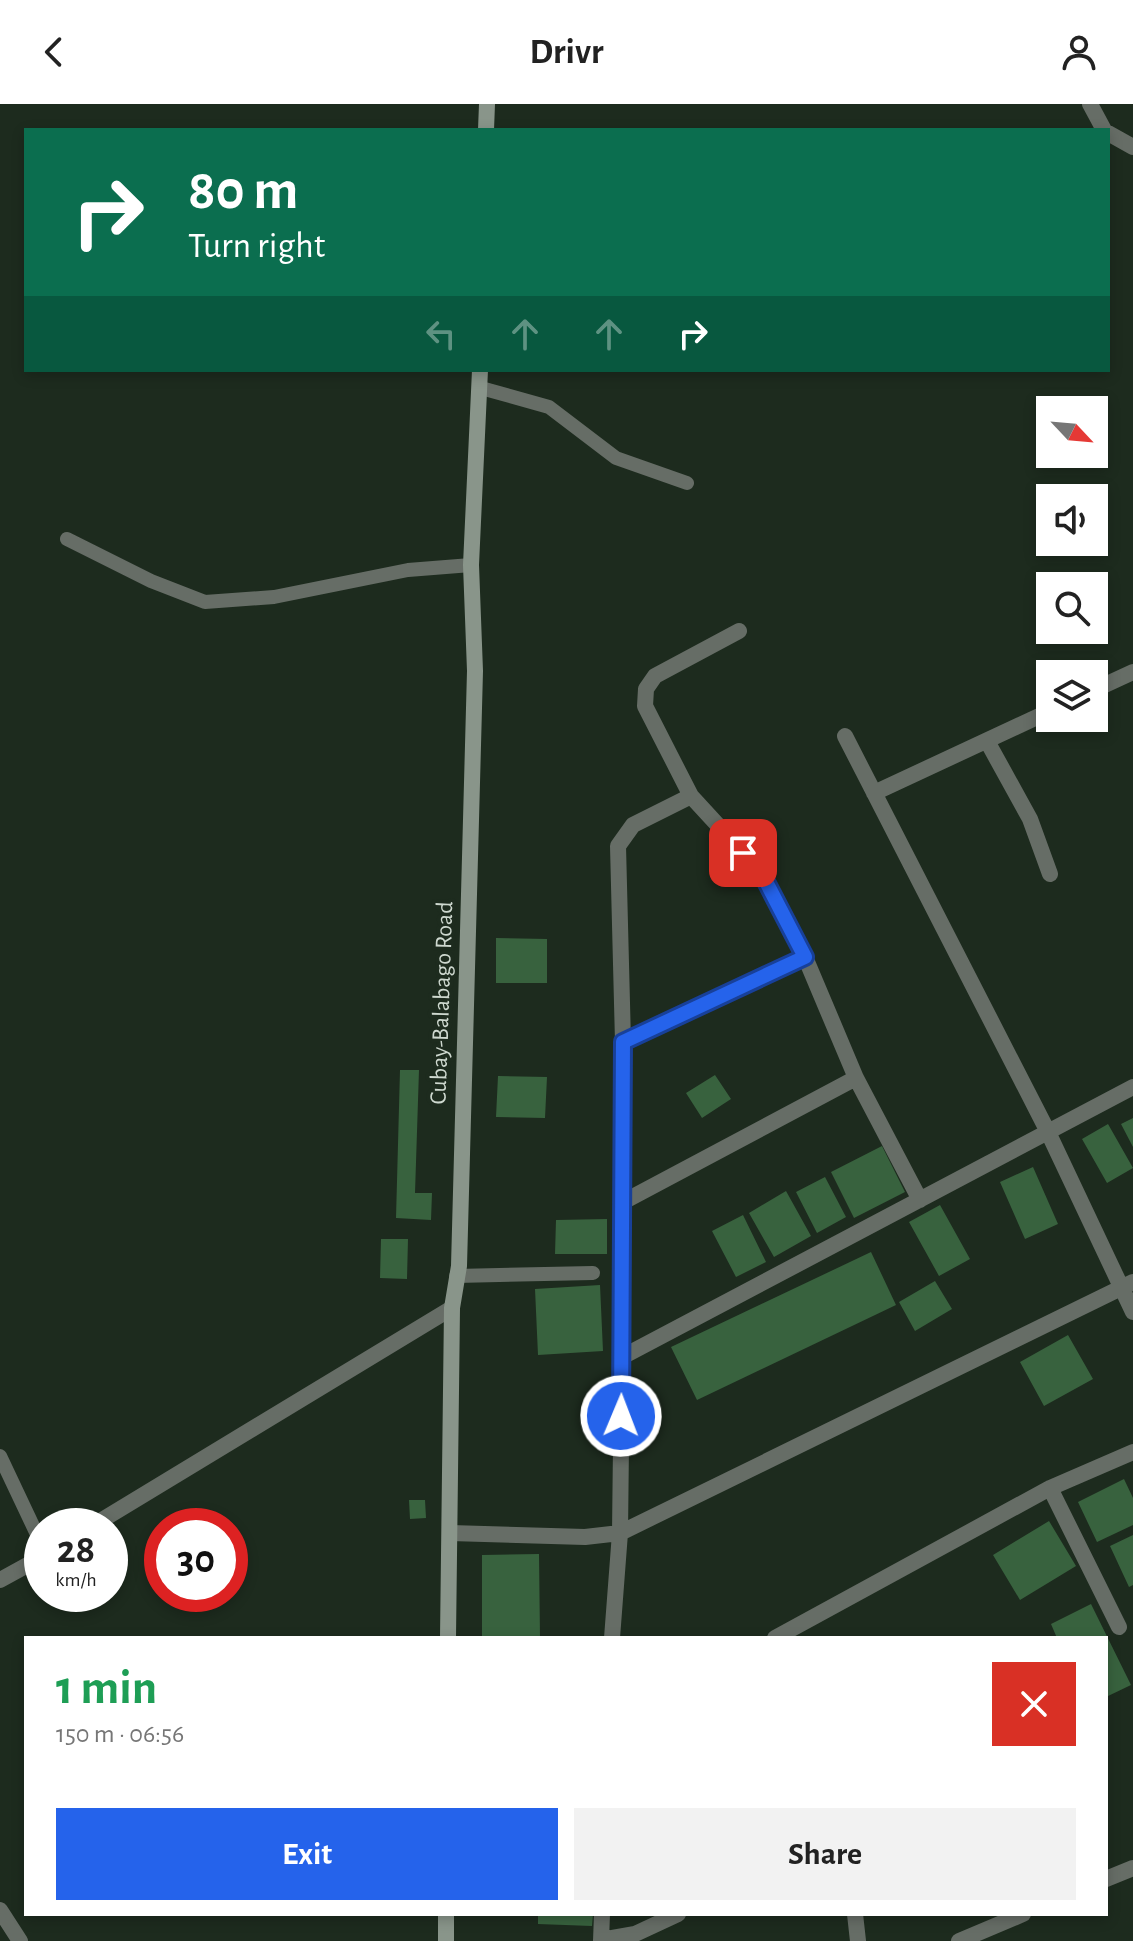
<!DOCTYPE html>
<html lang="en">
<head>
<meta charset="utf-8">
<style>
  :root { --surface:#fff; --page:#f2f2f2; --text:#222; --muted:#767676; --accent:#2563eb }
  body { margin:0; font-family:"Alegreya Sans",sans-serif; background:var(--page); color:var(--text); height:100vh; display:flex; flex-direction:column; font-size:30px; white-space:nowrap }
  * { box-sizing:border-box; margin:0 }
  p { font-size:26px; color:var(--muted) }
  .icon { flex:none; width:44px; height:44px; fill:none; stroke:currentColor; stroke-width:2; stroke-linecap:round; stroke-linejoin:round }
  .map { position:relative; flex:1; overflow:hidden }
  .drawer { position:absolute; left:24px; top:1532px; width:1084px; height:280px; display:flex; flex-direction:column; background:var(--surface); border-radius:0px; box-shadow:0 4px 12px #0003 }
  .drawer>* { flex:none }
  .guide { position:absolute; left:24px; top:24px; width:1086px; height:244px; border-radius:0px; box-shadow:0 4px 12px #0003; background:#0b6e4f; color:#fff; overflow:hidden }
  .needle { width:52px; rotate:116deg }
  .tools { position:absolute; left:1036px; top:292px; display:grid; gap:16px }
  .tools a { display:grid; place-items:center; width:72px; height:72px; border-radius:0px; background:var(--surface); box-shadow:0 4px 12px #0003; font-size:40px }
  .speed { position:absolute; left:24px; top:1404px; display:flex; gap:16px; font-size:40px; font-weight:700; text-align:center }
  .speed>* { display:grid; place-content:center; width:104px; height:104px; border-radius:50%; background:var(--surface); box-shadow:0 4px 12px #0003; line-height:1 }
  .speed small { font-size:20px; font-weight:400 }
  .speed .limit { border:12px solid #d22; background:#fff; color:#111 }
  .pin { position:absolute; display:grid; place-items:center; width:68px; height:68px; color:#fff; margin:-34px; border-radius:16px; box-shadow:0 4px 12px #0006 }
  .me { position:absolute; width:88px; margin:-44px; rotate:1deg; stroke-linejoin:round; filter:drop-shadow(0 0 6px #0008) }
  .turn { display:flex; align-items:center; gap:28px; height:168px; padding:0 32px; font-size:36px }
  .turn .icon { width:104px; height:104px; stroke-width:2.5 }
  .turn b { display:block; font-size:56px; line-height:68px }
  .lanes { display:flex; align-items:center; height:76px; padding:0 32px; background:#0003; justify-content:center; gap:40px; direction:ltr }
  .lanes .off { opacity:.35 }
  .round { display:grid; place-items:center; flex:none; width:84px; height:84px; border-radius:0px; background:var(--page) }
  .overview { display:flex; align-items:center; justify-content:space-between; height:136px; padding:0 32px }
  h1 { font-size:48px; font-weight:600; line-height:60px; color:#1e9e55 }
  .action { display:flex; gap:16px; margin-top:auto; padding:16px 32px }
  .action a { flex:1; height:92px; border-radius:0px; background:var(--accent); color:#fff; font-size:32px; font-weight:600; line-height:92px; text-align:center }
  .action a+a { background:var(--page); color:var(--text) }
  header { display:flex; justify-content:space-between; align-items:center; height:104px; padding:0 32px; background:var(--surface); font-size:36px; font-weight:600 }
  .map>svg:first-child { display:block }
</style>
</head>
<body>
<header><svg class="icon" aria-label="back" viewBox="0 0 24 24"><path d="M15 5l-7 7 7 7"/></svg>Drivr<svg class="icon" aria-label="person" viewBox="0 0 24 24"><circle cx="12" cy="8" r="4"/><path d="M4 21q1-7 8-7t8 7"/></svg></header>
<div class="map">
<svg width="1133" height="1837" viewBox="0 0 1133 1837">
  <rect width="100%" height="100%" fill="#1d2b1e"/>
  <!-- building -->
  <path fill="#38623e" d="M 496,834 L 547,835 L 547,879 L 496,879 Z
    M 400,966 L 419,966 L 415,1089 L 432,1089 L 431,1116 L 396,1114 Z
    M 715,971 L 731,995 L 702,1014 L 686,989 Z
    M 498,972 L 547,973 L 545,1014 L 496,1013 Z
    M 1133,1014 L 1133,1043 L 1121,1020 Z
    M 1108,1020 L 1133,1064 L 1107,1079 L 1082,1035 Z
    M 882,1042 L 905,1088 L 854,1114 L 831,1068 Z
    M 1033,1063 L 1058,1120 L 1025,1135 L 1000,1078 Z
    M 825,1073 L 846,1113 L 817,1129 L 796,1088 Z
    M 786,1087 L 811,1132 L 774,1153 L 749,1109 Z
    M 940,1101 L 970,1155 L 939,1172 L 909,1118 Z
    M 743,1111 L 766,1158 L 736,1173 L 712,1127 Z
    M 607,1115 L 607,1150 L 555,1150 L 556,1116 Z
    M 381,1135 L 408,1135 L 407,1175 L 380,1174 Z
    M 871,1148 L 896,1201 L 697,1296 L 671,1243 Z
    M 935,1177 L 952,1205 L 915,1227 L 899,1198 Z
    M 600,1181 L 603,1247 L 538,1251 L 535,1185 Z
    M 1068,1231 L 1093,1275 L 1044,1302 L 1020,1258 Z
    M 1124,1375 L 1133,1394 L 1133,1421 L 1097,1438 L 1078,1398 Z
    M 409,1396 L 425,1396 L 426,1414 L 410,1415 Z
    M 1049,1417 L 1076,1462 L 1020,1496 L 993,1451 Z
    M 1133,1431 L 1133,1481 L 1129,1483 L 1110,1442 Z
    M 539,1450 L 540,1534 L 482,1534 L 482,1451 Z
    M 1091,1500 L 1131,1581 L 1106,1593 L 1106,1534 L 1057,1534 L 1051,1520 Z
    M 538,1810 L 593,1810 L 592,1822 L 538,1820 Z"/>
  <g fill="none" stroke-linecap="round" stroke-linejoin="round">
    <!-- lane -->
    <path stroke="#666d66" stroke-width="14" d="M 481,284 L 549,303 L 616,354 L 687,379
      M 67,435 L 151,477 L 205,498 L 274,493 L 408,466 L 471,461
      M 456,1172 L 593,1169
      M 0,1352 L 42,1441"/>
    <!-- street -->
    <path stroke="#666d66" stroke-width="16" d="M 1090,0 L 1104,26
      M 1108,29 L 1133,43
      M 739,527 L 655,572 L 646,585 L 645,602 L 691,692 L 761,768 L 805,853 L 856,974 L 920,1096
      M 1094,586 L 1133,568
      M 845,632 L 1047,1026 L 1133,1208
      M 987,637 L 1030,715 L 1050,770
      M 874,689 L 1050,607
      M 623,938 L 805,853
      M 623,1098 L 856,974
      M 622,1253 L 1133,983
      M 1050,1384 L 1119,1523
      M 92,1422 L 452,1204
      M 450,1429 L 585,1433 L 620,1429 L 1133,1178
      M 0,1476 L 42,1453
      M 612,1534 L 620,1429 L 622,1253 L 623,938 L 618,742 L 633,721 L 691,692
      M 775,1534 L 1050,1384 L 1133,1348
      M 1106,1775 L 1133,1764
      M 0,1806 L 20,1837
      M 855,1810 L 858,1837
      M 601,1836 L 635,1830 L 678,1810
      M 601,1837 L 602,1810
      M 959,1837 L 1023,1810"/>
    <!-- secondary -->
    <path stroke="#89958a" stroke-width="16" d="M 486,26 L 487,0
      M 448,1534 L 452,1204 L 459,1162 L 475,567 L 471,461 L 480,266
      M 446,1837 L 446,1810"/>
  </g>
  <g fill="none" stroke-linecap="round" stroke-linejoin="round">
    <defs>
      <path id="route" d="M 621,1312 L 623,938 L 805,853 L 761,768 L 743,749"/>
    </defs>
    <!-- route casing -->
    <use href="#route" stroke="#184099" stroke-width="20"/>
    <!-- route -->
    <use href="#route" stroke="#2563eb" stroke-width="14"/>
  </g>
  <g text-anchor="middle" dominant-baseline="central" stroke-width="8" stroke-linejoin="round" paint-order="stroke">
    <!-- street labels -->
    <g font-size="24" fill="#ced8cf" stroke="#1d2b1e">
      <text transform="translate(442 899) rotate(-88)">Cubay-Balabago Road</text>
    </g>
  </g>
</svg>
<div class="tools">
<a><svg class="needle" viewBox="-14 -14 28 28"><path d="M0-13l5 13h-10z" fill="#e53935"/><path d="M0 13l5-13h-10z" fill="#767676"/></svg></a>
<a><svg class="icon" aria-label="sound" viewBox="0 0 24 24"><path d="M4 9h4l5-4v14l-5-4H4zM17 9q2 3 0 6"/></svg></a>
<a><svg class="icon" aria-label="search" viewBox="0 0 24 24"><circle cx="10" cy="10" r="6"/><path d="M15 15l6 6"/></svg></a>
<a><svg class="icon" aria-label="layers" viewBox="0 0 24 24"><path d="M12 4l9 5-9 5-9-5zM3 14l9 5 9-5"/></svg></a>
</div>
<div class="speed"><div>28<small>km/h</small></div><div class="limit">30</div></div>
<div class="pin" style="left:743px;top:749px;background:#d93025"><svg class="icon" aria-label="arrive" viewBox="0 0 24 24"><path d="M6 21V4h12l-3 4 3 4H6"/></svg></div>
<svg class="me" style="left:621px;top:1312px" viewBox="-20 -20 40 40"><circle r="17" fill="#2563eb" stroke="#fff" stroke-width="3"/><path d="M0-11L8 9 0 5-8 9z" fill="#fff"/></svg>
<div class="guide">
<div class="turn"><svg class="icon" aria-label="right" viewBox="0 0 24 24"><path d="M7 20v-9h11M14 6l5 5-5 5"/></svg><div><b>80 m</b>Turn right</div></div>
<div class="lanes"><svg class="icon off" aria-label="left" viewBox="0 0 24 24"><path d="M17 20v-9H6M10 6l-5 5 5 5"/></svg><svg class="icon off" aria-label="ahead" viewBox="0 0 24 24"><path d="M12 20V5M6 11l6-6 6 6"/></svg><svg class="icon off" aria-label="ahead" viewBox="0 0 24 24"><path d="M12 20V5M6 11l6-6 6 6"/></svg><svg class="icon" aria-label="right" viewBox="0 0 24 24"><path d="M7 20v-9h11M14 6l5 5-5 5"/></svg></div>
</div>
<section class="drawer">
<div class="overview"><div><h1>1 min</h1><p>150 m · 06:56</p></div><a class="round" style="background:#d93025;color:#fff"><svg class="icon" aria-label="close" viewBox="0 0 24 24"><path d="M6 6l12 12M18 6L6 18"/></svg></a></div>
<div class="action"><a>Exit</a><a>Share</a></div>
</section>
</div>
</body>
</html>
